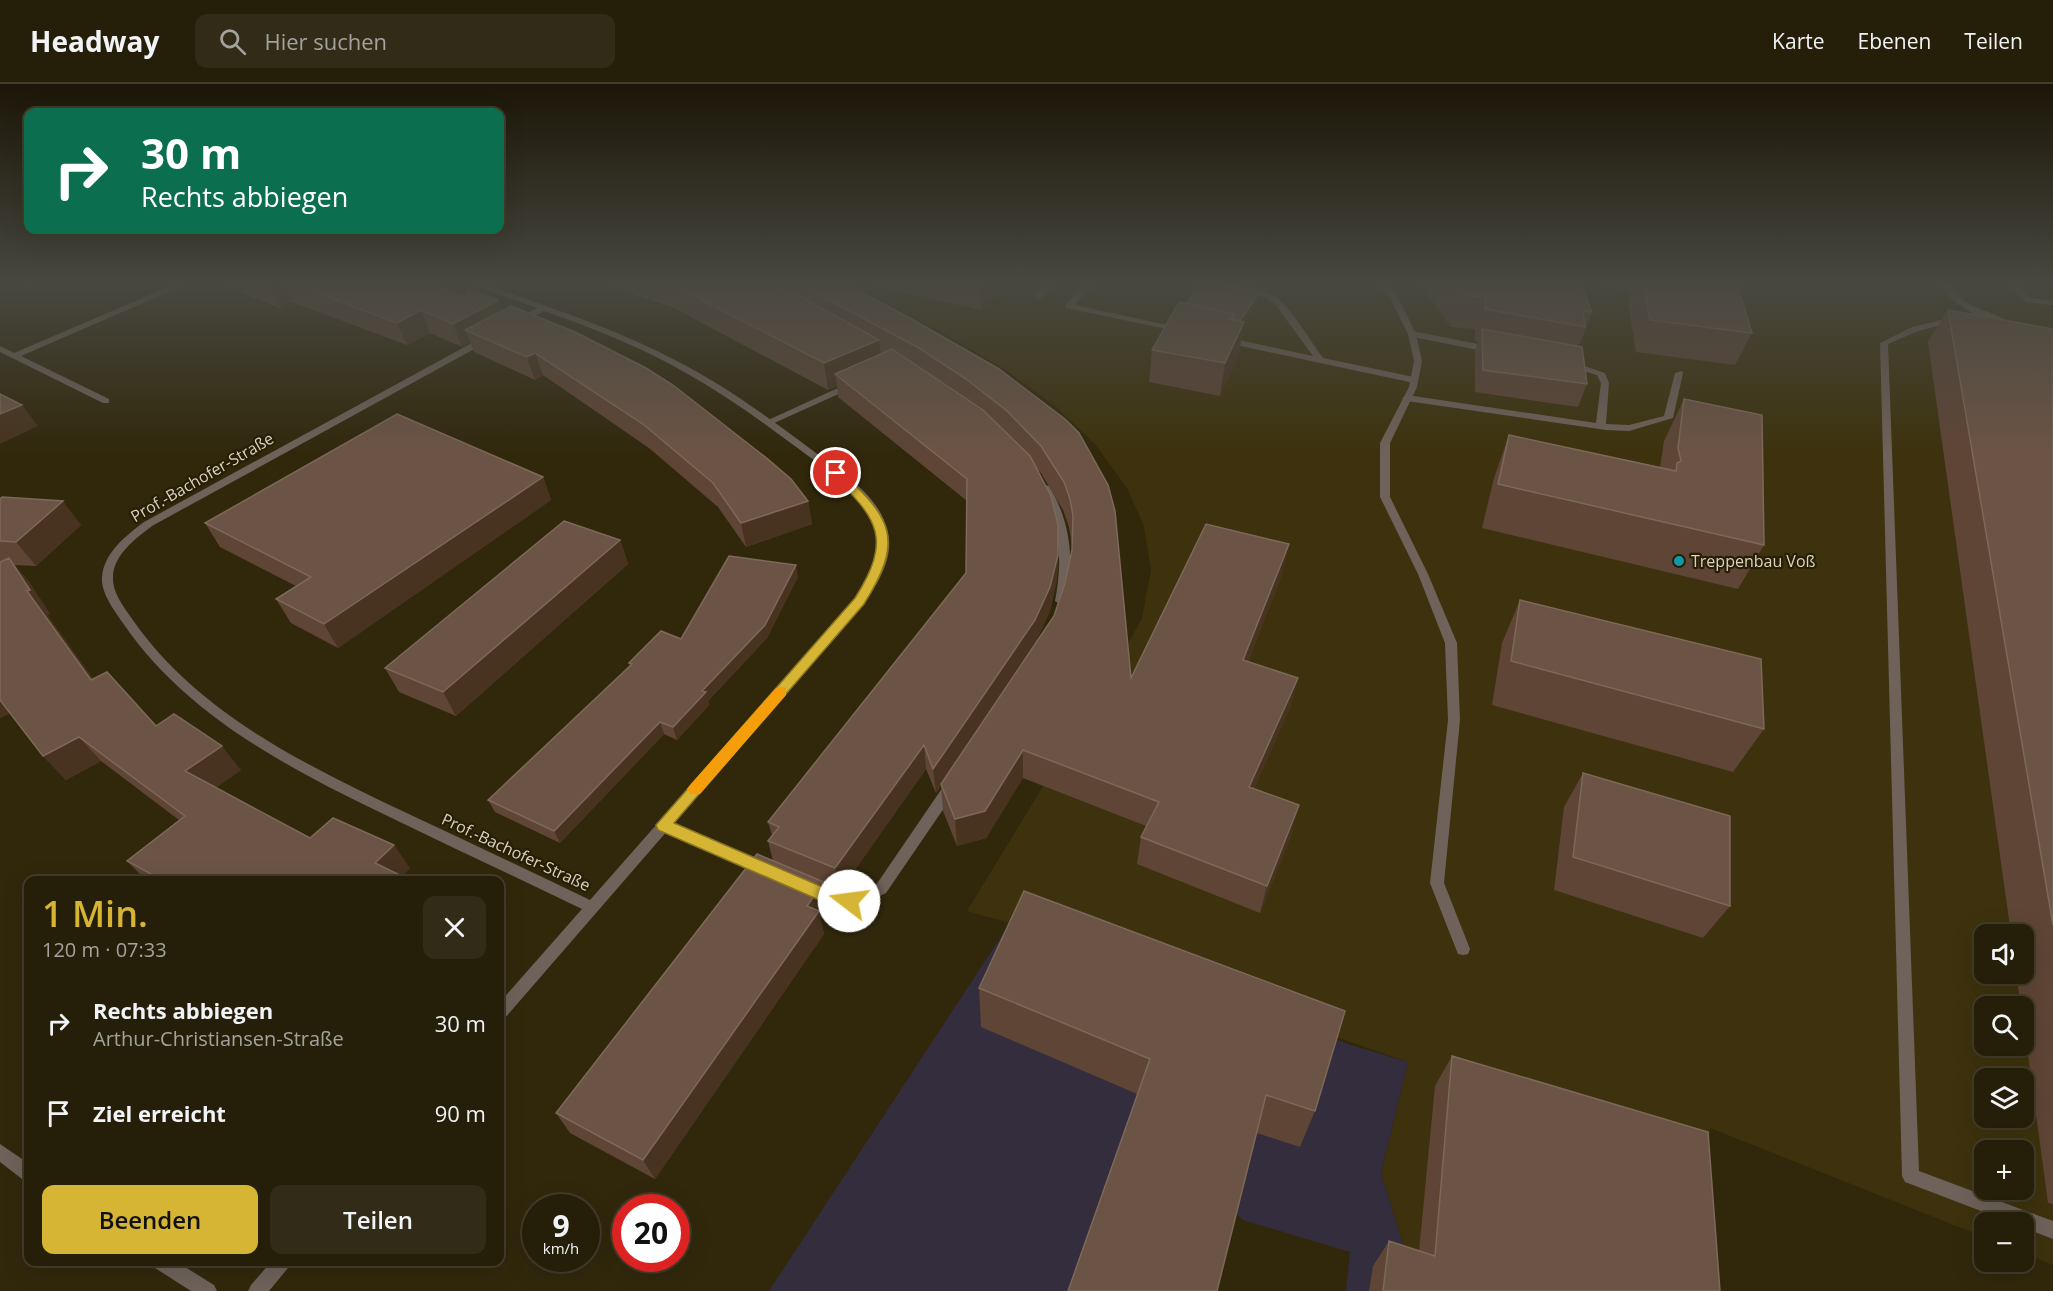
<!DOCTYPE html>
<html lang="de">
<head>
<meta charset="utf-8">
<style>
  :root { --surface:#251e09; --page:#312b17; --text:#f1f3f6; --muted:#a3a29c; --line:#423c2a; --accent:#d6b534 }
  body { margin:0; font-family:"Open Sans",sans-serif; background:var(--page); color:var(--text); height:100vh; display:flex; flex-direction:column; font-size:22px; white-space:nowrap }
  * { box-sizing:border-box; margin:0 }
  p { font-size:20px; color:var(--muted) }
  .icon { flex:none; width:33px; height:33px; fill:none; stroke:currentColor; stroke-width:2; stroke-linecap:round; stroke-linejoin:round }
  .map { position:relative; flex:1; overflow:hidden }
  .details { position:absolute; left:24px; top:792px; width:480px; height:390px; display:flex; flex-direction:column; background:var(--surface); border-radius:12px; box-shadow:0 6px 24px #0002,0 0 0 2px var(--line) }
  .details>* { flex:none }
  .guide { position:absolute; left:24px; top:24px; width:480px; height:126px; border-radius:12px; box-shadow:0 6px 24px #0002,0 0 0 2px var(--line); background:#0b6e4f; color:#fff; overflow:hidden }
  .fabs { position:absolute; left:1974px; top:840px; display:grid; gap:12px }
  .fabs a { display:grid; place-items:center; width:60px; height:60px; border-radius:12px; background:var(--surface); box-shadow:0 6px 24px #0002,0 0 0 2px var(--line); font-size:30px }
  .speed { position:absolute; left:522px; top:1110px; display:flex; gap:12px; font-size:30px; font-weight:700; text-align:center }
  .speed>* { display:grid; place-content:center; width:78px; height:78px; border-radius:50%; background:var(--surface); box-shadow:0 6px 24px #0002,0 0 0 2px var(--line); line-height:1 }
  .speed small { font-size:15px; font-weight:400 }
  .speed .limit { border:9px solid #d22; background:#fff; color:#111 }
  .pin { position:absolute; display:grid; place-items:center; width:51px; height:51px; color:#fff; margin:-26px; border:3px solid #fff; border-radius:50%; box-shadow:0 2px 6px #0007 }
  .me { position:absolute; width:66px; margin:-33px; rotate:285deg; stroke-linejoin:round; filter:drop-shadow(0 0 4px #0008) }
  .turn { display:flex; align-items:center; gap:21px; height:126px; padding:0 18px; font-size:27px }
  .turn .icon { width:78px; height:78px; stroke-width:2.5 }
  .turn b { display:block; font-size:42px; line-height:51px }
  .round { display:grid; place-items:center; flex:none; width:63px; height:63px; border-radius:12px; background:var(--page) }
  .summary { display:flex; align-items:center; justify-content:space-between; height:102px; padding:0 18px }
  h1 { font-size:36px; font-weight:600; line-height:45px; color:var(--accent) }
  .button { display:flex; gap:12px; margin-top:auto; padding:12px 18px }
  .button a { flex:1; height:69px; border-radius:12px; background:var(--accent); color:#111; font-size:24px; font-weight:600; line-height:69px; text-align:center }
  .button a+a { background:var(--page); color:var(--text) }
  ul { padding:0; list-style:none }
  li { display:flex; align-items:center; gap:18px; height:90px; padding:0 18px }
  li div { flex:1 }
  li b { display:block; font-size:22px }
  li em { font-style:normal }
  header { display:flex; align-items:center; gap:36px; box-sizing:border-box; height:84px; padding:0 30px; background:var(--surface); border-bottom:2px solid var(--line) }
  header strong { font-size:28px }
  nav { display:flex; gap:33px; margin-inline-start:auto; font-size:21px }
  .search { width:420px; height:54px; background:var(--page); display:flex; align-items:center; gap:15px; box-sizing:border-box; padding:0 21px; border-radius:12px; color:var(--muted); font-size:22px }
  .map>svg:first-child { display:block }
</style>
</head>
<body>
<header>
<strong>Headway</strong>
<div class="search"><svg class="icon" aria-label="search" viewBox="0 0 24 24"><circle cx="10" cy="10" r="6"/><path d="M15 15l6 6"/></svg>Hier suchen</div>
<nav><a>Karte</a><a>Ebenen</a><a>Teilen</a></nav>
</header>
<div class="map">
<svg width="2053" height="1207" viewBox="0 0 2053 1207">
  <rect width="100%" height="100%" fill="#31280c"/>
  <!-- built -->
  <path fill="#3d320d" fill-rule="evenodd" d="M 836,200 L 2053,200 L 2053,1181 L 2024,1169 L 2024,1138 L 1984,1138 L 1984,1153 L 1710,1044 L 1702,1207 L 1523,1207 L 1404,1164 L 1381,1089 L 1408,978 L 1010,839 L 967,827 L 1114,586 L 1142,534 L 1151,486 L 1144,442 L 1127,404 L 1095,360 L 1055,322 L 1006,286 L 956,256 L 908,231 ZM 1984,850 L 2024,850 L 2024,890 L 1984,890 ZM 1984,922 L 2024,922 L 2024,962 L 1984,962 ZM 1984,994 L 2024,994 L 2024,1034 L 1984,1034 ZM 1984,1066 L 2024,1066 L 2024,1106 L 1984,1106 Z"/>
  <!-- education -->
  <path fill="#332d3e" d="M 1010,839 L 1354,962 L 1408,978 L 1381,1089 L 1404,1164 L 1523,1207 L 1346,1207 L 1350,1168 L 1243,1136 L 1234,1128 L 1214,1207 L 769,1207 Z"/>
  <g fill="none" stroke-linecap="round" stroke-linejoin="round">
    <!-- service -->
    <path fill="#6e625a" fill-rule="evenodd" d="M 1045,200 L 1054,200 L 1041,215 L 1035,215 L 1035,211 Z
      M 1084,200 L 1093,200 L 1075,221 L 1181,244 L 1185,246 L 1181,248 L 1066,224 L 1066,220 Z
      M 1216,200 C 1234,200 1267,204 1280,216 C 1294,229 1311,258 1323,274 L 1414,293 L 1418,296 L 1414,299 L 1222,258 L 1222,254 L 1225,253 L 1313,272 L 1275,220 L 1265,213 Z
      M 1596,200 L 1613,200 L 1653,210 L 1649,212 Z
      M 2007,200 L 2016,200 L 2031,214 L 2053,217 L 2053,221 L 2026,218 Z
      M 1978,227 L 1982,229 L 1981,231 L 1918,247 L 1888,260 L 1919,1087 L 2053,1137 L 2053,1155 L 2024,1144 L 2024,1138 L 2010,1138 L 1905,1098 L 1902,1092 L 1880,259 L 1912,243 Z
      M 1412,247 L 1493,263 L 1497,266 L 1493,269 L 1409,252 L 1409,248 Z
      M 1569,277 L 1605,289 L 1609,299 L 1606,340 L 1629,341 L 1664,332 L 1675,289 L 1682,287 L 1683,289 L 1673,334 L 1629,347 L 1606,346 L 1407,317 L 1402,314 L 1407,311 L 1596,339 L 1601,299 L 1597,291 L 1566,282 L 1565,280 Z
      M 851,298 L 854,299 L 854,303 L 772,340 L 769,341 L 764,338 Z
      M 1045,401 L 1049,402 C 1071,438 1074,476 1067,517 L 1061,521 L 1055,517 C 1063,476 1060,441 1040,404 Z
      M 950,699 L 955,700 L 957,704 L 955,708 L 886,809 L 864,820 L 847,822 L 831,819 L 808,810 L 806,806 L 808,802 L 813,800 C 838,809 852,816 876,801 L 945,700 Z
      M 664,736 L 769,781 L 771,785 L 769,789 L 764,791 L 759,789 L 659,745 L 657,741 L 659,737 Z"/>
    <!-- minor -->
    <path fill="#6e625a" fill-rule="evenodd" d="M 175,200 L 187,200 L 21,272 L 109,315 L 109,319 L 103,319 L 0,268 L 0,262 L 14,269 Z
      M 471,200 L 484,200 C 548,223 614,244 675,276 C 724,301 768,333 812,366 C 841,388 879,410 888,448 C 894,474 878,499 864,520 L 505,934 L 500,936 L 500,918 L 582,825 C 522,796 462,768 402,739 C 300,690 191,637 125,542 C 116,529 101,510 102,494 C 103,469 127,451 144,438 L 481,254 L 487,254 L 487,258 L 152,442 C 135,455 112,472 113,495 C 113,511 127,527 135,539 C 202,633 312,684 413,732 C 472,760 531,787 590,816 L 856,514 C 872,492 885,466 874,438 C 863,408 831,390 807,371 C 768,342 729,313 686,289 C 641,263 593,244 544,227 L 521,240 L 515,240 L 515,236 L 537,224 Z
      M 1379,200 L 1388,200 L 1397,211 L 1416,250 L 1422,277 L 1417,303 L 1390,359 L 1390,413 L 1428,490 L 1457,559 L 1460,636 L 1444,799 L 1470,865 L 1468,870 L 1463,871 L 1458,870 L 1456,865 L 1430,799 L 1448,636 L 1445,559 L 1418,490 L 1380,413 L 1380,359 L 1409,303 L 1414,277 L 1408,250 L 1389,212 Z
      M 1942,200 L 1950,200 C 1962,225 1991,225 2010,239 C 2000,245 1963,225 1953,216 C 1948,212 1945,207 1942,200 Z
      M 271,1178 L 291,1178 L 288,1184 L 269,1207 L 248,1207 L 251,1201 Z"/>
    <!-- tertiary -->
    <path fill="#6e625a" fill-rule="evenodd" d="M 0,1060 L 28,1079 L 28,1097 L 22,1095 L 0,1078 Z
      M 152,1178 L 177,1178 L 214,1201 L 217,1207 L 191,1207 L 155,1184 Z"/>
  </g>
  <!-- wall -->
  <path fill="#5e4536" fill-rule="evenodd" d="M 19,200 L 55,200 L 32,209 Z
    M 218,200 L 431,200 L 465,212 L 498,216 L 502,226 L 808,417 L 812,440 L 746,463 L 718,423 L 649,364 L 543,291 L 535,296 L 474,268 L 470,258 L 462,263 L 430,249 L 407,261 L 292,218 L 280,224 Z
    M 604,200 L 845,200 L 1065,335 L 1131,594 L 1283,488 L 1248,578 L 1291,622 L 1254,705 L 1292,749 L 1260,829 L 1137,780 L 1141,753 L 1146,742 L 1023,694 L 986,754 L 957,762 L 943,727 L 941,701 L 936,709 L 926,685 L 840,807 L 825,801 L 829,821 L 820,834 L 824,850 L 655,1095 L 570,1049 L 556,1029 L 773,777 L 768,757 L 772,751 L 768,738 L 966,489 L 967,417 L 838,313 L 837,302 L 828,306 L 674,224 ZM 1038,386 L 1041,389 L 1063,426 L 1069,443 L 1072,460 L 1072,470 L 1065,499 L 1054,532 L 1035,559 L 1050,527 L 1057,495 L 1058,471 Z
    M 865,200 L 1006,200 L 981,226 Z
    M 1420,200 L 1581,200 L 1592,228 L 1580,260 L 1578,260 L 1578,262 L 1587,300 L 1578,323 L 1475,308 L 1475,267 L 1478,257 L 1475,257 L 1475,245 L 1451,243 Z
    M 1635,200 L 1737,200 L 1752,249 L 1735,281 L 1636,268 L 1628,218 Z
    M 1258,210 L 1256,221 L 1243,241 L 1239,270 L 1220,312 L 1149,298 L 1152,266 L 1187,220 Z
    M 1948,226 L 2053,245 L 2053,1120 L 2048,1119 L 2024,942 L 2024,922 L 2021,922 L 2016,890 L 2024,890 L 2024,850 L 2011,850 L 1928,258 Z
    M 1684,315 L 1764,461 L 1738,505 L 1482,444 L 1494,394 L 1509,351 L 1660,383 L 1664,357 Z
    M 543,393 L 551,416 L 338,564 L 291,539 L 276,515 L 296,502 L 220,463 L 205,439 Z
    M 0,415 L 81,441 L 36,482 L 14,481 L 29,498 L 50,530 L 47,531 L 93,595 L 156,642 L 241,686 L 215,704 L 310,754 L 410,784 L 402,792 L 410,796 L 146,796 L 127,777 L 179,736 L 101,677 L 66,696 L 43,672 L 10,629 L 0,634 Z
    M 620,456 L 628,480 L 456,632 L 399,608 L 385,584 Z
    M 798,493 L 767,554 L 708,617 L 709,621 L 677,656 L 664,650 L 560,759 L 495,728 L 488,716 L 630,582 L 629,579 L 681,555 Z
    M 1520,516 L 1764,645 L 1733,688 L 1492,621 L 1502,559 Z
    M 1583,689 L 1730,822 L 1703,854 L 1554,806 L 1564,723 Z
    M 979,904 L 1315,1027 L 1300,1063 L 1137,1010 L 981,943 Z
    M 1452,972 L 1720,1207 L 1369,1207 L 1373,1182 L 1389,1157 L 1419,1167 L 1435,1002 Z"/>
  <!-- shaded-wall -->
  <path fill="#47331f" d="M 27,200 L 55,200 L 32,209 Z
    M 274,200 L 283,200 L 292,218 L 280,224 L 269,202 Z
    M 980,200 L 1006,200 L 981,226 L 980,201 Z
    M 1258,210 L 1256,221 L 1243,241 L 1239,270 L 1220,312 L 1225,279 L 1237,242 Z
    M 498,216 L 506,238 L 465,246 L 470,258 L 462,263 L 453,240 Z
    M 421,226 L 430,249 L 407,261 L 397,239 Z
    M 879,256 L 882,282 L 835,290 L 837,302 L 828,306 L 824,279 Z
    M 535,269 L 543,291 L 535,296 L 527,273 Z
    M 22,321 L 38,342 L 0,360 L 0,330 Z
    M 543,393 L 551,416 L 338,564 L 324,540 Z
    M 63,417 L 81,441 L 36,482 L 16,458 Z
    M 808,417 L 812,440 L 746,463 L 741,439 Z
    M 620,456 L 628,480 L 456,632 L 443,608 Z
    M 1289,460 L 1283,488 L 1238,604 L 1243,576 Z
    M 1058,471 L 1057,495 L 1050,527 L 1035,560 L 936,709 L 933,685 Z
    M 9,474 L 29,498 L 50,530 L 47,531 L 111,620 L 91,596 L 27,507 Z
    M 796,481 L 798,493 L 767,554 L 708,617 L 709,621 L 677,656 L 673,643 Z
    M 1298,594 L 1291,622 L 1243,731 L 1249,703 Z
    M 0,614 L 13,628 L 0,634 Z
    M 660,638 L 664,650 L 560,759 L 554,747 Z
    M 79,653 L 101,677 L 66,696 L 43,672 Z
    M 924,661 L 926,685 L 840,807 L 835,784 Z
    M 222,662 L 241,686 L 205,711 L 185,687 Z
    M 1023,666 L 1023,694 L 986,754 L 957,762 L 955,735 Z
    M 1299,721 L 1292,749 L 1260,829 L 1267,802 Z
    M 394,761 L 410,784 L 397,796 L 375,779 Z
    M 824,798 L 829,821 L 820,834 L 824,850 L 655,1095 L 643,1076 L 807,822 Z"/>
  <!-- building -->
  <path fill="#6b5445" stroke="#7d6859" stroke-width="1.5" d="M 292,200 L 431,200 L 465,212 L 469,205 L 498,216 L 453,240 L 421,226 L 397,239 Z
    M 671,200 L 773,200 L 803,214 L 879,256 L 824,279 Z
    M 795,200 L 845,200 L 910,234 L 999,285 L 1065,335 L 1079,349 L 1108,401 L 1115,427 L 1131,594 L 1206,440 L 1289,460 L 1243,576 L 1298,594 L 1249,703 L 1299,721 L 1267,802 L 1141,753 L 1159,718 L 1023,666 L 985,727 L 955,735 L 941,700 L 1054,532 L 1065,499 L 1072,466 L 1073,432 L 1070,415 L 1064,398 L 1041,362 L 1007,327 L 966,295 L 919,264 L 821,212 Z
    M 1198,200 L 1211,200 L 1258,210 L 1240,237 L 1233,236 L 1234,230 L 1187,220 Z
    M 1452,200 L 1581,200 L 1592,228 L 1583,227 L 1585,243 L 1485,225 L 1485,213 L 1461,211 Z
    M 1643,200 L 1737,200 L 1752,249 L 1650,236 Z
    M 1179,218 L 1234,230 L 1230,235 L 1244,238 L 1225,279 L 1152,266 Z
    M 511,222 L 575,248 L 646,284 L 673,301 L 769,376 L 791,395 L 808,417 L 741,439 L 713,399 L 643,340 L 535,269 L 527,273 L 465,246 Z
    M 1948,226 L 2053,245 L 2053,841 Z
    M 1482,245 L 1582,263 L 1587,300 L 1483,286 Z
    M 892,265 L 983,326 L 1030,372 L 1051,412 L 1058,441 L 1058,471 L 1050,503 L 1035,536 L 933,685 L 924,661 L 835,784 L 768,757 L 779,743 L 768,738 L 966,489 L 967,395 L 835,290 Z
    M 0,310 L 22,321 L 0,330 Z
    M 1684,315 L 1762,331 L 1764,461 L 1498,400 L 1509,351 L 1676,387 L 1677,379 L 1681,377 L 1678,364 Z
    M 397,330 L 543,393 L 324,540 L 276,515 L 311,493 L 205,439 Z
    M 2,413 L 63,417 L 16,458 L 0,457 L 0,415 Z
    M 564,437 L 620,456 L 443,608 L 385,584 Z
    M 729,472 L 796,481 L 765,541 L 702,607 L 706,608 L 673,643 L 660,638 L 554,747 L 488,716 L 632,580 L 629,579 L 661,547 L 681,555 Z
    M 9,474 L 30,506 L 27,507 L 91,596 L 107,588 L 156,642 L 174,630 L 222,662 L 185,687 L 310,754 L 333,734 L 394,761 L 375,779 L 410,796 L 162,796 L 127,777 L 185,732 L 79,653 L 43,672 L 0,616 L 0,478 Z
    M 1520,516 L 1761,575 L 1764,645 L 1511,577 Z
    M 1583,689 L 1730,732 L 1730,822 L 1573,773 Z
    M 757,770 L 824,798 L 807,822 L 819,827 L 643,1076 L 556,1029 Z
    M 1024,807 L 1345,927 L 1315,1027 L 1266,1011 L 1217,1207 L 1068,1207 L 1150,975 L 979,904 Z
    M 1452,972 L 1708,1048 L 1720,1207 L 1383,1207 L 1389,1157 L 1435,1172 Z"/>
  <!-- sky -->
  <linearGradient id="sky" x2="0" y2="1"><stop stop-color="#1b1607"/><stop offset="0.54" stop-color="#484840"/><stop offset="1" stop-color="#484840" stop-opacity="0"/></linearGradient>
  <rect width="2053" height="369" fill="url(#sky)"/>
  <!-- route -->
  <path fill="#d6b534" stroke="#8b7622" stroke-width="1.5" d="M 832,387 L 840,387 C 893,435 904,456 864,520 L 674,739 L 834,808 L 855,812 L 857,817 L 855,822 L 849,824 L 826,819 L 658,746 L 656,741 L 855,514 C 892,456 879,435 832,391 Z"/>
  <!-- slow -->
  <path fill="#f59e0b" d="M 781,603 L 786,604 L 786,611 L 700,710 L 690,710 L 687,705 L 690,701 L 776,604 Z"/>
  <!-- markers -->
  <circle fill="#0f9aa8" stroke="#271e03" stroke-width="2" cx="1679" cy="477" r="6"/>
  <g text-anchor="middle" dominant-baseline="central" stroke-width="4.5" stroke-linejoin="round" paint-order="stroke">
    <!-- street labels -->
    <g font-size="16" fill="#d9d3c3" stroke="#271e03">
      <text transform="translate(202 393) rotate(-30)">Prof.-Bachofer-Straße</text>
      <text transform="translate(516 768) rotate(25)">Prof.-Bachofer-Straße</text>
    </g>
    <!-- poi labels -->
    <g font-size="16" fill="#d9d3c3" stroke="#271e03" text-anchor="start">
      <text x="1691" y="477">Treppenbau Voß</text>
    </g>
  </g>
</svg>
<div class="fabs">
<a><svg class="icon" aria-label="sound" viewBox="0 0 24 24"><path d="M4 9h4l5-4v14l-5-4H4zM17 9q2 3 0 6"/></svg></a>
<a><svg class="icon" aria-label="search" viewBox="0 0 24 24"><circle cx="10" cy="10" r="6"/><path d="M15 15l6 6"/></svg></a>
<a><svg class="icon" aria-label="layers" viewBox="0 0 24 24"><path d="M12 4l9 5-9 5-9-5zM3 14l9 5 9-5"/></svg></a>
<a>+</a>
<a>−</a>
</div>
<div class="speed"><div>9<small>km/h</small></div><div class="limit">20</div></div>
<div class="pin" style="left:836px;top:389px;background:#d93025"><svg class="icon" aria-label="arrive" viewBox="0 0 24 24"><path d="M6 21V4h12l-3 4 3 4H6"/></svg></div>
<svg class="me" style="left:849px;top:817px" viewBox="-20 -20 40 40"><circle r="19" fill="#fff"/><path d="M0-13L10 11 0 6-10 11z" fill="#d6b534"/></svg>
<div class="guide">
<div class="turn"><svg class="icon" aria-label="right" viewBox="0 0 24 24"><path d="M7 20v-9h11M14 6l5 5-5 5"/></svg><div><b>30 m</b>Rechts abbiegen</div></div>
</div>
<section class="details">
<div class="summary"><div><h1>1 Min.</h1><p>120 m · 07:33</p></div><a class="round"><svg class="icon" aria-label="close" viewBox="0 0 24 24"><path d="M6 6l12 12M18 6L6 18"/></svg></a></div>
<ul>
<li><svg class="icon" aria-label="right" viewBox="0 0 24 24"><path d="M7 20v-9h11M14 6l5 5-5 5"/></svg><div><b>Rechts abbiegen</b><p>Arthur-Christiansen-Straße</p></div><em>30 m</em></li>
<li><svg class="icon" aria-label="arrive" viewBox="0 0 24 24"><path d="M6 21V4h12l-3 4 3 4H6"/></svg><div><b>Ziel erreicht</b></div><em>90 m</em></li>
</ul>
<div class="button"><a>Beenden</a><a>Teilen</a></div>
</section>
</div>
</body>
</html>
